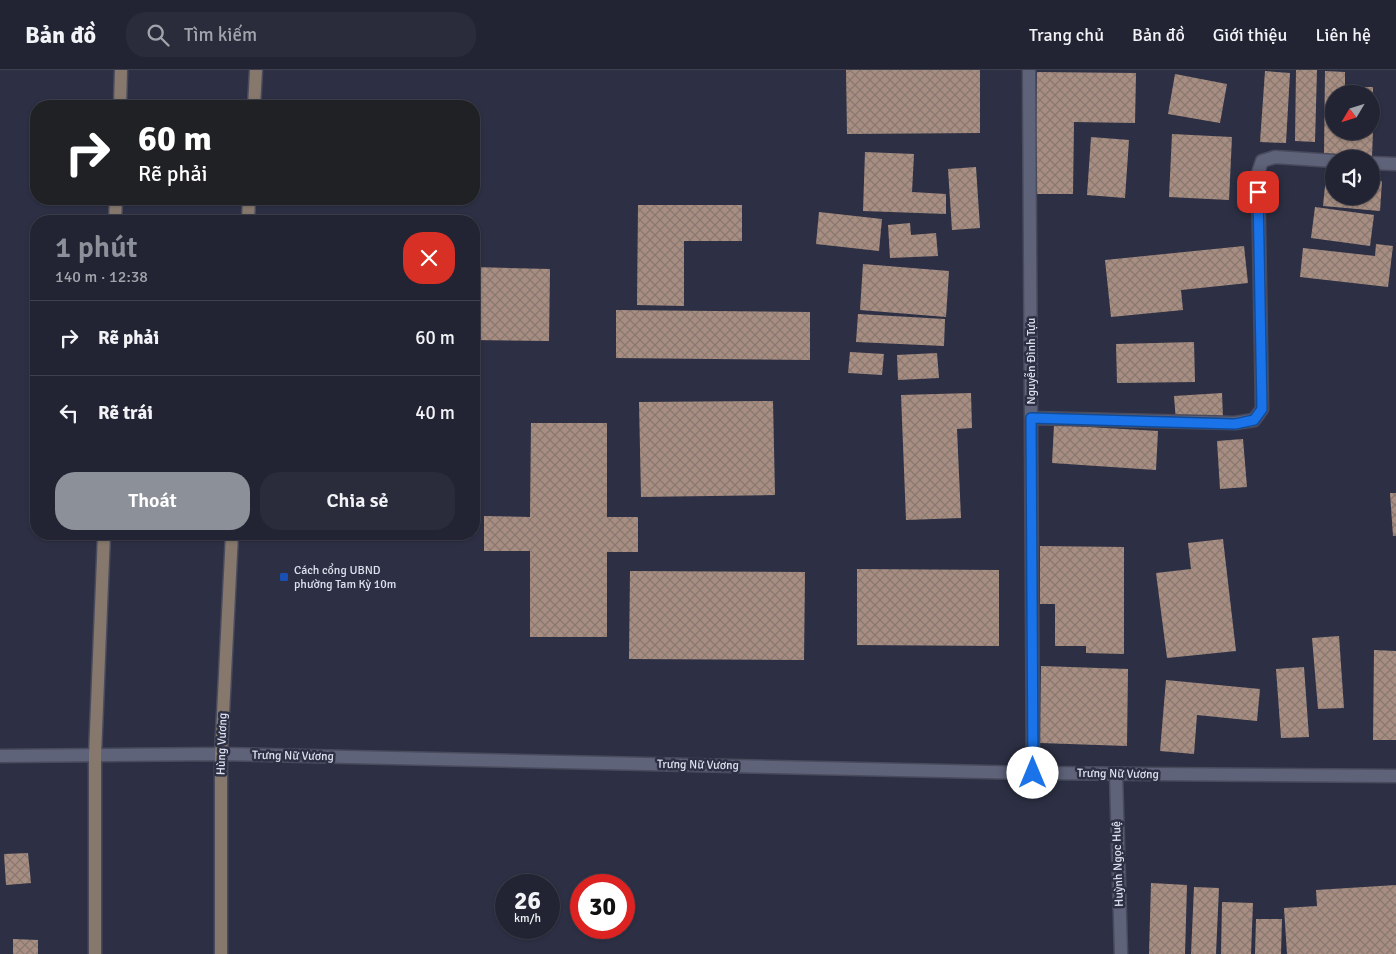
<!DOCTYPE html>
<html lang="vi">
<head>
<meta charset="utf-8">
<style>
  :root { --surface:#222433; --page:#2a2c3b; --text:#f1f3f6; --muted:#a2a4ac; --line:#3f414e; --accent:#8c9099 }
  body { margin:0; font-family:Signika,sans-serif; background:var(--page); color:var(--text); height:100vh; display:flex; flex-direction:column; font-size:19px; white-space:nowrap }
  * { box-sizing:border-box; margin:0 }
  p { font-size:16px; color:var(--muted) }
  .icon { flex:none; width:28px; height:28px; fill:none; stroke:currentColor; stroke-width:2; stroke-linecap:round; stroke-linejoin:round }
  .map { position:relative; flex:1; overflow:hidden }
  .side { position:absolute; left:30px; top:145px; width:450px; height:325px; display:flex; flex-direction:column; background:var(--surface); border-radius:20px; box-shadow:0 1px 4px #0004,0 0 0 1px var(--line) }
  .side>* { flex:none }
  .guide { position:absolute; left:30px; top:30px; width:450px; height:105px; border-radius:20px; box-shadow:0 1px 4px #0004,0 0 0 1px var(--line); background:#202124; color:#fff; overflow:hidden }
  .needle { width:32px; rotate:232deg }
  .tools { position:absolute; left:1325px; top:15px; display:grid; gap:10px }
  .tools a { display:grid; place-items:center; width:55px; height:55px; border-radius:50%; background:var(--surface); box-shadow:0 1px 4px #0004,0 0 0 1px var(--line); font-size:25px }
  .speed { position:absolute; left:495px; top:804px; display:flex; gap:10px; font-size:25px; font-weight:700; text-align:center }
  .speed>* { display:grid; place-content:center; width:65px; height:65px; border-radius:50%; background:var(--surface); box-shadow:0 1px 4px #0004,0 0 0 1px var(--line); line-height:1 }
  .speed small { font-size:12px; font-weight:400 }
  .speed .limit { border:8px solid #d22; background:#fff; color:#111 }
  .pin { position:absolute; display:grid; place-items:center; width:42px; height:42px; color:#fff; margin:-21px; border-radius:10px; box-shadow:0 2px 8px #0006 }
  .me { position:absolute; width:55px; margin:-28px; rotate:0deg; stroke-linejoin:round; filter:drop-shadow(0 0 4px #0008) }
  .turn { display:flex; align-items:center; gap:18px; height:105px; padding:0 25px; font-size:22px }
  .turn .icon { width:65px; height:65px; stroke-width:2.5 }
  .turn b { display:block; font-size:35px; line-height:42px }
  .round { display:grid; place-items:center; flex:none; width:52px; height:52px; border-radius:20px; background:var(--page) }
  .summary { display:flex; align-items:center; justify-content:space-between; height:85px; padding:0 25px }
  h1 { font-size:30px; font-weight:600; line-height:38px; color:var(--accent) }
  .button { display:flex; gap:10px; margin-top:auto; padding:10px 25px }
  .button a { flex:1; height:58px; border-radius:20px; background:var(--accent); color:#fff; font-size:20px; font-weight:600; line-height:58px; text-align:center }
  .button a+a { background:var(--page); color:var(--text) }
  ul { padding:0; list-style:none }
  li { display:flex; align-items:center; gap:15px; height:75px; padding:0 25px; border-top:1px solid var(--line) }
  li div { flex:1 }
  li b { display:block; font-size:19px }
  li em { font-style:normal }
  header { display:flex; align-items:center; gap:30px; box-sizing:border-box; height:70px; padding:0 25px; background:var(--surface); border-bottom:1px solid var(--line) }
  header strong { font-size:24px }
  nav { display:flex; gap:28px; margin-inline-start:auto; font-size:18px }
  .search { width:350px; height:45px; background:var(--page); display:flex; align-items:center; gap:12px; box-sizing:border-box; padding:0 18px; border-radius:20px; color:var(--muted); font-size:19px }
  .map>svg:first-child { display:block }
</style>
</head>
<body>
<header>
<strong>Bản đồ</strong>
<div class="search"><svg class="icon" aria-label="search" viewBox="0 0 24 24"><circle cx="10" cy="10" r="6"/><path d="M15 15l6 6"/></svg>Tìm kiếm</div>
<nav><a>Trang chủ</a><a>Bản đồ</a><a>Giới thiệu</a><a>Liên hệ</a></nav>
</header>
<div class="map">
<svg width="1396" height="884" viewBox="0 0 1396 884">
  <defs>
    <pattern id="building-cross-hatch" width="8" height="8" patternUnits="userSpaceOnUse" patternTransform="scale(1.25)"><rect width="8" height="8" fill="#a88e82"/><path d="M0 0l8 8M0 8l8-8" fill="none" stroke="#897870"/></pattern>
  </defs>
  <rect width="100%" height="100%" fill="#2d3044"/>
  <!-- building -->
  <path fill="url(#building-cross-hatch)" d="M 846,0 L 980,0 L 980,63 L 847,64 Z
    M 1296,0 L 1317,0 L 1315,72 L 1295,71 Z
    M 1265,1 L 1290,3 L 1286,73 L 1260,72 Z
    M 1325,1 L 1345,2 L 1345,17 L 1373,17 L 1373,36 L 1371,36 L 1371,24 L 1334,24 L 1334,61 L 1373,61 L 1372,87 L 1324,86 Z
    M 1037,2 L 1136,3 L 1135,53 L 1074,52 L 1073,124 L 1035,124 Z
    M 1175,4 L 1227,14 L 1220,53 L 1168,44 Z
    M 1172,64 L 1232,67 L 1229,130 L 1169,127 Z
    M 1091,67 L 1129,70 L 1125,128 L 1087,125 Z
    M 865,82 L 914,84 L 912,122 L 946,124 L 946,144 L 863,141 Z
    M 976,97 L 980,158 L 952,160 L 948,99 Z
    M 1326,106 L 1334,106 L 1334,126 L 1371,126 L 1371,110 L 1382,111 L 1380,141 L 1323,136 Z
    M 638,135 L 742,135 L 742,171 L 684,171 L 684,236 L 637,235 Z
    M 1315,137 L 1374,145 L 1370,176 L 1311,168 Z
    M 819,142 L 882,149 L 879,181 L 816,174 Z
    M 910,153 L 911,165 L 936,163 L 938,186 L 890,188 L 888,155 Z
    M 1376,174 L 1393,176 L 1388,217 L 1300,207 L 1303,178 L 1375,186 Z
    M 1244,176 L 1248,213 L 1181,220 L 1183,240 L 1111,247 L 1105,190 Z
    M 863,194 L 949,201 L 946,247 L 860,240 Z
    M 474,197 L 550,199 L 549,271 L 474,270 Z
    M 616,240 L 810,242 L 810,290 L 616,288 Z
    M 858,244 L 945,249 L 944,276 L 856,272 Z
    M 1194,272 L 1195,312 L 1117,313 L 1116,274 Z
    M 850,282 L 884,284 L 882,305 L 848,303 Z
    M 937,283 L 939,308 L 898,310 L 897,285 Z
    M 971,323 L 972,358 L 957,359 L 961,448 L 906,450 L 901,325 Z
    M 1222,323 L 1223,348 L 1176,351 L 1174,326 Z
    M 773,331 L 775,425 L 641,427 L 639,332 Z
    M 531,353 L 607,353 L 607,447 L 638,447 L 638,482 L 607,482 L 607,567 L 530,567 L 530,481 L 484,481 L 484,446 L 530,447 Z
    M 1054,355 L 1158,361 L 1156,400 L 1052,393 Z
    M 1243,369 L 1247,417 L 1220,419 L 1217,371 Z
    M 1390,423 L 1396,423 L 1396,466 L 1393,466 Z
    M 1223,469 L 1236,581 L 1167,588 L 1156,503 L 1191,499 L 1188,473 Z
    M 1040,476 L 1124,477 L 1124,584 L 1086,583 L 1086,576 L 1055,576 L 1055,534 L 1040,534 Z
    M 857,499 L 999,500 L 999,576 L 857,575 Z
    M 630,501 L 805,502 L 804,590 L 629,589 Z
    M 1339,566 L 1344,638 L 1318,639 L 1312,568 Z
    M 1374,580 L 1396,581 L 1396,670 L 1373,670 Z
    M 1041,596 L 1128,599 L 1127,676 L 1040,673 Z
    M 1304,597 L 1309,667 L 1281,668 L 1276,599 Z
    M 1166,610 L 1260,619 L 1257,651 L 1197,645 L 1194,684 L 1160,681 Z
    M 28,783 L 31,813 L 6,815 L 4,784 Z
    M 1151,813 L 1187,815 L 1185,884 L 1149,884 Z
    M 1396,815 L 1396,884 L 1287,884 L 1284,838 L 1317,836 L 1316,820 Z
    M 1194,817 L 1219,818 L 1216,884 L 1191,884 Z
    M 1222,832 L 1253,833 L 1251,884 L 1221,884 Z
    M 1256,849 L 1282,849 L 1281,884 L 1255,884 Z
    M 13,869 L 38,870 L 38,884 L 13,884 Z"/>
  <g fill="none" stroke-linecap="round" stroke-linejoin="round">
    <defs>
      <path id="minor" d="M 1029,0 L 1033,703
        M 1371,93 L 1396,94
        M 1031,348 L 1235,353 L 1254,350 L 1262,339 L 1258,103 L 1262,91 L 1275,87 L 1334,91
        M 1116,704 L 1121,884"/>
      <path id="tertiary" d="M 0,686 L 221,684 L 1033,703 L 1396,706"/>
      <path id="secondary" d="M 120,36 L 121,0
        M 254,36 L 256,0
        M 115,151 L 116,129
        M 248,151 L 249,129
        M 95,884 L 95,685 L 104,464
        M 221,884 L 221,684 L 232,464"/>
    </defs>
    <!-- minor casing -->
    <use href="#minor" stroke="#494b5d" stroke-width="15"/>
    <!-- tertiary casing -->
    <use href="#tertiary" stroke="#494b5d" stroke-width="15"/>
    <!-- secondary casing -->
    <use href="#secondary" stroke="#494b5d" stroke-width="15"/>
    <!-- minor -->
    <use href="#minor" stroke="#5f637a" stroke-width="12"/>
    <!-- tertiary -->
    <use href="#tertiary" stroke="#5f637a" stroke-width="12"/>
    <!-- secondary -->
    <use href="#secondary" stroke="#86786d" stroke-width="12"/>
  </g>
  <g fill="none" stroke-linecap="round" stroke-linejoin="round">
    <defs>
      <path id="route" d="M 1033,703 L 1031,348 L 1235,354 L 1254,350 L 1262,339 L 1258,122"/>
    </defs>
    <!-- route casing -->
    <use href="#route" stroke="#114b97" stroke-width="12"/>
    <!-- route -->
    <use href="#route" stroke="#1a73e8" stroke-width="9"/>
  </g>
  <!-- markers -->
  <rect fill="#1a4fb4" stroke="#2d3044" stroke-width="2" x="279" y="502" width="10" height="10" rx="2.5"/>
  <g text-anchor="middle" dominant-baseline="central" stroke-width="5" stroke-linejoin="round" paint-order="stroke">
    <!-- street labels -->
    <g font-size="12" fill="#dde0ed" stroke="#2d3044">
      <text transform="translate(1031 291) rotate(-90)">Nguyễn Đình Tựu</text>
      <text transform="translate(222 674) rotate(-88)">Hùng Vương</text>
      <text transform="translate(293 686) rotate(1)">Trưng Nữ Vương</text>
      <text transform="translate(698 695) rotate(1)">Trưng Nữ Vương</text>
      <text transform="translate(1118 704) rotate(1)">Trưng Nữ Vương</text>
      <text transform="translate(1118 794) rotate(-92)">Huỳnh Ngọc Huệ</text>
    </g>
    <!-- poi labels -->
    <g font-size="12" fill="#dde0ed" stroke="#2d3044" text-anchor="start">
      <text x="294" y="500">Cách cổng UBND<tspan x="294" dy="14">phường Tam Kỳ 10m</tspan></text>
    </g>
  </g>
</svg>
<div class="tools">
<a><svg class="needle" viewBox="-14 -14 28 28"><path d="M0-13l5 13h-10z" fill="#e53935"/><path d="M0 13l5-13h-10z" fill="#a2a4ac"/></svg></a>
<a><svg class="icon" aria-label="sound" viewBox="0 0 24 24"><path d="M4 9h4l5-4v14l-5-4H4zM17 9q2 3 0 6"/></svg></a>
</div>
<div class="speed"><div>26<small>km/h</small></div><div class="limit">30</div></div>
<div class="pin" style="left:1258px;top:122px;background:#d93025"><svg class="icon" aria-label="arrive" viewBox="0 0 24 24"><path d="M6 21V4h12l-3 4 3 4H6"/></svg></div>
<svg class="me" style="left:1033px;top:703px" viewBox="-20 -20 40 40"><circle r="19" fill="#fff"/><path d="M0-13L10 11 0 6-10 11z" fill="#1a73e8"/></svg>
<div class="guide">
<div class="turn"><svg class="icon" aria-label="right" viewBox="0 0 24 24"><path d="M7 20v-9h11M14 6l5 5-5 5"/></svg><div><b>60 m</b>Rẽ phải</div></div>
</div>
<section class="side">
<div class="summary"><div><h1>1 phút</h1><p>140 m · 12:38</p></div><a class="round" style="background:#d93025;color:#fff"><svg class="icon" aria-label="close" viewBox="0 0 24 24"><path d="M6 6l12 12M18 6L6 18"/></svg></a></div>
<ul>
<li><svg class="icon" aria-label="right" viewBox="0 0 24 24"><path d="M7 20v-9h11M14 6l5 5-5 5"/></svg><div><b>Rẽ phải</b></div><em>60 m</em></li>
<li><svg class="icon" aria-label="left" viewBox="0 0 24 24"><path d="M17 20v-9H6M10 6l-5 5 5 5"/></svg><div><b>Rẽ trái</b></div><em>40 m</em></li>
</ul>
<div class="button"><a>Thoát</a><a>Chia sẻ</a></div>
</section>
</div>
</body>
</html>
